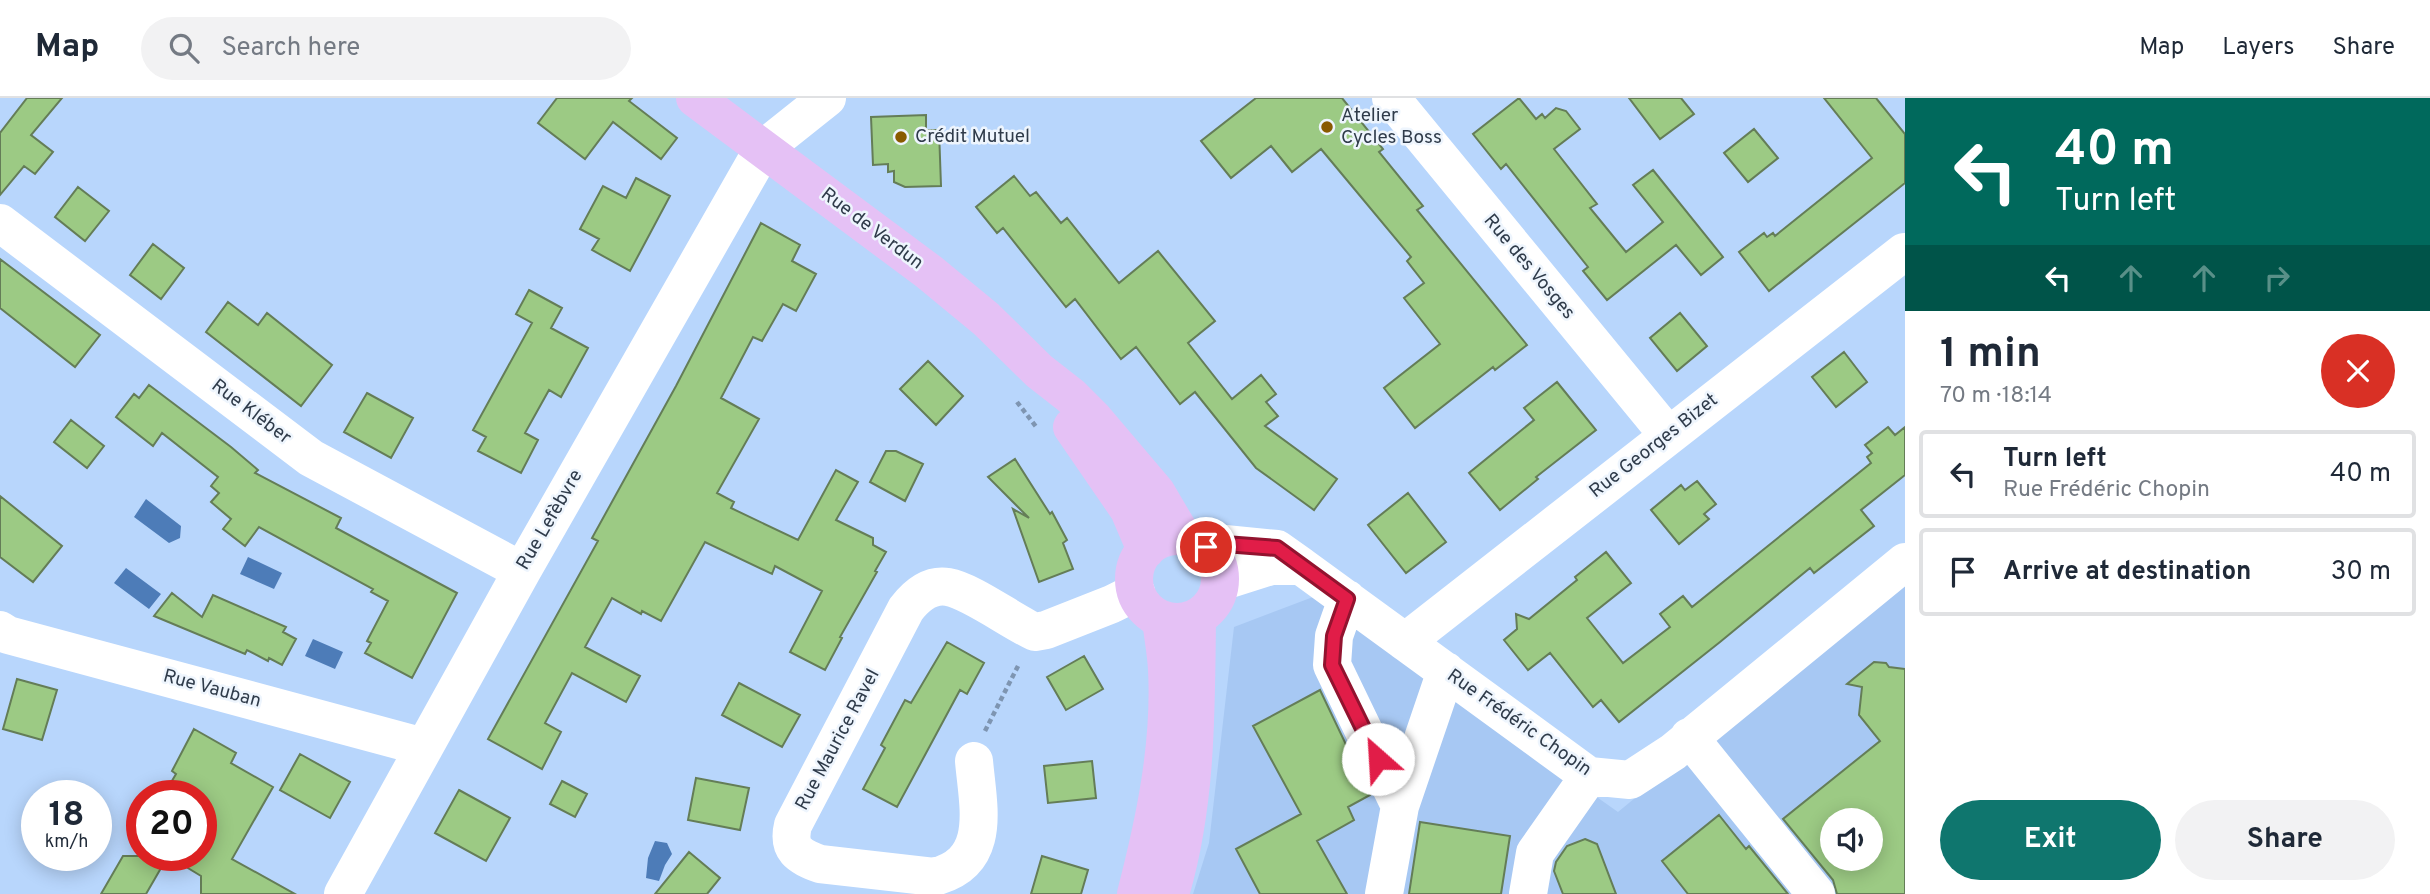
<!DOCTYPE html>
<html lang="en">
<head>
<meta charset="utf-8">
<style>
  :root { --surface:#fff; --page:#f2f2f3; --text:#1f2937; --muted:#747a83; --line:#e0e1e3; --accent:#0f766e }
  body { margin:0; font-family:Overpass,sans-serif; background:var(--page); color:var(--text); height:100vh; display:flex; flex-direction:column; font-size:26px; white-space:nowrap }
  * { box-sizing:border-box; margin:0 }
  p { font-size:23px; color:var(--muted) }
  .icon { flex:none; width:38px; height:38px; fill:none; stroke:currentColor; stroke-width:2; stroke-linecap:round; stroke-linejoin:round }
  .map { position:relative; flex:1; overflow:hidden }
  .panel { display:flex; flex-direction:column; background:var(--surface); width:525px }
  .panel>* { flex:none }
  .banner { background:#00695c; color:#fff; overflow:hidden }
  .controls { position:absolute; left:1820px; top:710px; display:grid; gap:14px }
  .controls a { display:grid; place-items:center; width:63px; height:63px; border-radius:50%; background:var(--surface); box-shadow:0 4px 18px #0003; font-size:35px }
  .speed { position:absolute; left:21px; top:682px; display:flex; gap:14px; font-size:35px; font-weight:700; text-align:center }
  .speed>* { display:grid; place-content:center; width:91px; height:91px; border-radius:50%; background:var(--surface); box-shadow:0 4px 18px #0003; line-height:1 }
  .speed small { font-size:18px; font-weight:400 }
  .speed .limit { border:10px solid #d22; background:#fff; color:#111 }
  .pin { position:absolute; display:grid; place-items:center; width:60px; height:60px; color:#fff; margin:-30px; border:4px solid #fff; border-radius:50%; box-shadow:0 2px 7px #0007 }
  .me { position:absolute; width:77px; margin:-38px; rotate:334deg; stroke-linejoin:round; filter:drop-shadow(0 0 5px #0008) }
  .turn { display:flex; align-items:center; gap:24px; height:147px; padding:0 35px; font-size:32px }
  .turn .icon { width:91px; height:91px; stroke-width:2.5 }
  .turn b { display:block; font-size:49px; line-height:60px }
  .lanes { display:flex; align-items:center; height:66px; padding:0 35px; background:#0003; justify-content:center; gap:35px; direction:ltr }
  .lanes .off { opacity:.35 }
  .round { display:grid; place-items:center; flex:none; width:74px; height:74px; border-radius:37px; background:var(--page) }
  .headline { display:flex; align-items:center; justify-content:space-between; height:119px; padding:0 35px }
  h1 { font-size:42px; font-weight:700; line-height:52px }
  .cta { display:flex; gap:14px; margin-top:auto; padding:14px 35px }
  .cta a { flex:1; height:80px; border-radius:42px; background:var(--accent); color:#fff; font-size:28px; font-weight:700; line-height:80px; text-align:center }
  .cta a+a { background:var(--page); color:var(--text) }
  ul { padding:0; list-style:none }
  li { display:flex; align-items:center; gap:21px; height:88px; margin:0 14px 10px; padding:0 21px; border:4px solid var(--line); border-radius:7px }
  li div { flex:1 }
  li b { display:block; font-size:26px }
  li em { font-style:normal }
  header { display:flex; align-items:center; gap:42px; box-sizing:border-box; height:98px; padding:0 35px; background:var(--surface); border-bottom:2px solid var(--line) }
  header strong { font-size:33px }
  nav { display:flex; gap:38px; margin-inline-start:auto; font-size:24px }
  .search { width:490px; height:63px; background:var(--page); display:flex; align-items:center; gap:18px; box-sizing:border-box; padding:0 24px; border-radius:38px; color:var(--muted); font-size:26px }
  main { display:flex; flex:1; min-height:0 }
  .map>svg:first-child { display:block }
</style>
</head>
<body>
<header>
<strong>Map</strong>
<div class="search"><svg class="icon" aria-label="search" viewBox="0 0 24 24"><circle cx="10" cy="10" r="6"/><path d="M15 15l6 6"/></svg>Search here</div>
<nav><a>Map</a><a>Layers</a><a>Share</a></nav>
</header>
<main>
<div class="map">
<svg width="1905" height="796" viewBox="0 0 1905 796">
  <rect width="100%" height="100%" fill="#b8d6fc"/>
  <!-- built -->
  <path fill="#a7c8f3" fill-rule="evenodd" d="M 1905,478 L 1905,796 L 1193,796 L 1209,745 L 1234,529 L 1313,499 L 1618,714 ZM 1832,723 L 1871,723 L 1871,761 L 1832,761 Z"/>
  <!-- water -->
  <path fill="#4d7cb8" d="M 146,401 L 181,428 L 180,440 L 169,445 L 134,419 Z
    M 248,459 L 282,475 L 274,491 L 240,476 Z
    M 126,470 L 161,496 L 149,511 L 114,485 Z
    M 313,541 L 343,554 L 335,571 L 305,558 Z
    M 655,743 L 667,745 L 672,756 L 665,767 L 659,783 L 646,780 L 648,760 Z"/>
  <!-- building -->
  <path fill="#9cca84" stroke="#647d57" stroke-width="2" fill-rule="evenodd" d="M 27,0 L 62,0 L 31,37 L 53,54 L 35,76 L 24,68 L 0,97 L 0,35 Z
    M 557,0 L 632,0 L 629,3 L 677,40 L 661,61 L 613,24 L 585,61 L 538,25 Z
    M 1256,0 L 1342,0 L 1383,51 L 1379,54 L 1423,108 L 1417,112 L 1527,247 L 1495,272 L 1493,269 L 1415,330 L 1384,290 L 1440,246 L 1404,200 L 1424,185 L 1407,163 L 1411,159 L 1321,51 L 1292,74 L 1271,48 L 1231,80 L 1201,43 Z
    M 1519,0 L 1536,21 L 1542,16 L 1545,20 L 1556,10 L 1566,13 L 1580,31 L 1554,51 L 1597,106 L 1590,110 L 1626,154 L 1663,124 L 1633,87 L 1653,72 L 1723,159 L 1701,177 L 1676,147 L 1607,202 L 1583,173 L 1588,169 L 1506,66 L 1501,71 L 1473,36 Z
    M 1629,0 L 1681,0 L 1694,16 L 1660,41 Z
    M 1824,0 L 1876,0 L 1905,36 L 1905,85 L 1769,193 L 1739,154 L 1764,135 L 1767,139 L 1773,135 L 1775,138 L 1872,60 Z
    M 926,17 L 926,32 L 939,32 L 941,88 L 905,89 L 894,84 L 894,73 L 888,74 L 888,66 L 873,67 L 871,19 Z
    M 1754,31 L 1778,60 L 1748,84 L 1724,55 Z
    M 1014,78 L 1030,98 L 1036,94 L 1061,125 L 1067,120 L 1119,185 L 1158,153 L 1215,223 L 1188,245 L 1232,301 L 1261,277 L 1276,296 L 1266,304 L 1278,318 L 1265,328 L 1337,381 L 1314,412 L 1256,370 L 1195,294 L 1180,306 L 1136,249 L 1121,261 L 1075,201 L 1066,209 L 1003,130 L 997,135 L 976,109 Z
    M 636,80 L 670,98 L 630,173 L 592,152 L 599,141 L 580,131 L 603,88 L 626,100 Z
    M 78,89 L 109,113 L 85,143 L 55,119 Z
    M 761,125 L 800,147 L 792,163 L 816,176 L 796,213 L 783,206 L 762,243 L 753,239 L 721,300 L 759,321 L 717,395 L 734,404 L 731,410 L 798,442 L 836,372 L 858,384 L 836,422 L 873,440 L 873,447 L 886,454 L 875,473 L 877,474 L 840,539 L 842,540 L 825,572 L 790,554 L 822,493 L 775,468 L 772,476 L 705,444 L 661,523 L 642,513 L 641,516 L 612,500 L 585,549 L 640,578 L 626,604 L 572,575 L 545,625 L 561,634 L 542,671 L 488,641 L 598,443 L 592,440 L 676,288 Z
    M 153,146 L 184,170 L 161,201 L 130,177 Z
    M 0,161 L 100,237 L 75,269 L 0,210 Z
    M 529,192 L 562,210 L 551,230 L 588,250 L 561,299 L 549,292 L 525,335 L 538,342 L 521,375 L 478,353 L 486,339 L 473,332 L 532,225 L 516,216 Z
    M 228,204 L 258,227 L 267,215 L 332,267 L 301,308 L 206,234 Z
    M 1680,215 L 1707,248 L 1677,273 L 1650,240 Z
    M 1844,254 L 1867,284 L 1836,309 L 1812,279 Z
    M 928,263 L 963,298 L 936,327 L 900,291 Z
    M 1557,284 L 1596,332 L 1536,379 L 1538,381 L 1500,412 L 1469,375 L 1534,322 L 1524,310 Z
    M 149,287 L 231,349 L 258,372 L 255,375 L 341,420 L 336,430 L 457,495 L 412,580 L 365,555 L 371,545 L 367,543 L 388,503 L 371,494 L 373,491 L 259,429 L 245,448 L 223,431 L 231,421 L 211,404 L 219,395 L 211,388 L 218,379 L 162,335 L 153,348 L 116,319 L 134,296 L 139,300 Z
    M 367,295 L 413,320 L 391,360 L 344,334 Z
    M 71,322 L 104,348 L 87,370 L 54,344 Z
    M 1888,329 L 1895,337 L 1905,329 L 1905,377 L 1861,412 L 1874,428 L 1814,475 L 1810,470 L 1720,544 L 1619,624 L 1601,602 L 1593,609 L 1550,555 L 1528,572 L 1504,542 L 1517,531 L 1516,516 L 1529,521 L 1577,482 L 1575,479 L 1606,454 L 1631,485 L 1587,520 L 1623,565 L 1670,529 L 1660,516 L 1683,498 L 1692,509 L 1871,365 L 1867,359 L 1872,355 L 1865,347 Z
    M 886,353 L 896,353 L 923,366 L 905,403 L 870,384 Z
    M 1015,361 L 1050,416 L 1052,414 L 1067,442 L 1063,445 L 1073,471 L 1039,484 L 1013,411 L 1029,420 L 988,379 Z
    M 1697,383 L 1716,406 L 1704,416 L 1709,421 L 1679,446 L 1651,412 L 1681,387 L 1685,392 Z
    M 1408,395 L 1446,444 L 1406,475 L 1368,427 Z
    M 0,398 L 62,448 L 33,484 L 0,459 Z
    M 172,495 L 202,519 L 213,497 L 286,529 L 283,534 L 296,541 L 282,567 L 269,560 L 268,563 L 247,552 L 245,556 L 154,518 Z
    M 947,544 L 984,565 L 967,596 L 960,592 L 897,709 L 863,691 L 885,650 L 881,647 L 905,602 L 911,605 Z
    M 1084,558 L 1103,591 L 1066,612 L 1047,579 Z
    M 1874,564 L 1886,565 L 1889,569 L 1905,571 L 1905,796 L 1837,796 L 1833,782 L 1783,721 L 1880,643 L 1859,617 L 1862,589 L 1847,586 ZM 1832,723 L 1871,723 L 1871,761 L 1832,761 Z
    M 17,581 L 57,592 L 42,642 L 3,631 Z
    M 739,585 L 800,617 L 782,649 L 722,617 Z
    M 1320,592 L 1370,697 L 1348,709 L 1354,722 L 1317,743 L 1347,796 L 1260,796 L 1236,751 L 1301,716 L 1253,628 Z
    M 194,631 L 236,655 L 231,665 L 273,689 L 232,761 L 295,796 L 201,796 L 201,778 L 168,758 L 146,796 L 101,796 L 123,758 L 201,758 L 201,698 L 163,698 L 176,676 L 172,673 Z
    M 300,656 L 350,684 L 330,720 L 280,692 Z
    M 1092,663 L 1096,700 L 1048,705 L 1044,668 Z
    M 696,680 L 749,690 L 740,732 L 688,722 Z
    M 562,683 L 587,696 L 575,719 L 550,706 Z
    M 459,692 L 510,720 L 486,763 L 435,735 Z
    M 1719,717 L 1746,751 L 1749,748 L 1788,796 L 1688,796 L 1662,763 Z
    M 1420,724 L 1510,738 L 1501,796 L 1409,796 Z
    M 1585,741 L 1597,746 L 1616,796 L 1563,796 L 1554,773 L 1556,764 L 1567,748 Z
    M 689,754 L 720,780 L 707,796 L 655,796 Z
    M 1042,758 L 1088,772 L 1081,796 L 1031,796 Z"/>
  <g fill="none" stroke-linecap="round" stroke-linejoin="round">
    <!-- path -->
    <path stroke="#7e95b1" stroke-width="4.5" stroke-dasharray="5 3.5" stroke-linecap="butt" d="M 1017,304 L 1037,330
      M 985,633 L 1019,566"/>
    <!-- minor -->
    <path stroke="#fff" stroke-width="38" d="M 1391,0 L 1668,337
      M 0,125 L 311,360 L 522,473
      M 1206,449 L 1225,446 L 1277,451 L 1301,468 L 1271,468 L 1220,484
      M 1301,468 L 1589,678 L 1630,682 L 1673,654 L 1905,464
      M 1347,501 L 1334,538 L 1332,567 L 1400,708
      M 0,532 L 8,537 L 424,649
      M 1405,544 L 1904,154
      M 1689,639 L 1816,796
      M 974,663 C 978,709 993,764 934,779 L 820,766 C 799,758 787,752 793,727 L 906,511 C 916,498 930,486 948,489 C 971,493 1011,523 1035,534 L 1046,532 L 1112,506 L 1136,494
      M 343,796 L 522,473 L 763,51 L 827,0
      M 1384,796 L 1400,708 L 1446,573
      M 1528,796 L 1535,755 L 1589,678"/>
    <!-- major -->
    <path stroke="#e5c1f5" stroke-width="38" d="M 695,0 L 929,174 L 986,221 L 1039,273 L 1071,298 L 1094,321 L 1156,394 L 1182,438
      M 1072,329 L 1129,412 L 1146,452
      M1134 481a43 43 0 1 1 86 0a43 43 0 1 1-86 0Z
      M 1136,796 C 1155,723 1171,646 1167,571 C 1166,554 1163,538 1161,522
      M 1170,796 C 1197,706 1196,612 1197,519"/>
  </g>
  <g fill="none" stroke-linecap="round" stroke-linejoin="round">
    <defs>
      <path id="route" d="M 1206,449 L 1225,446 L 1277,450 L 1347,501 L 1334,538 L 1332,567 L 1378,661"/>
    </defs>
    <!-- route casing -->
    <use href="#route" stroke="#92132f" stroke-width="18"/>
    <!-- route -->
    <use href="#route" stroke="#e11d48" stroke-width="12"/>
  </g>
  <!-- markers -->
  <g fill="#895b00" stroke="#eef5fd" stroke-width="2.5">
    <circle cx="1327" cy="29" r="7"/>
    <circle cx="901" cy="39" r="7"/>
  </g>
  <g text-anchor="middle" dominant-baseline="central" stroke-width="5" stroke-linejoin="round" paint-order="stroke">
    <!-- poi labels -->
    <g font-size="19" fill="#2f3b4a" stroke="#eef5fd" text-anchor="start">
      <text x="1341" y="18">Atelier<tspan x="1341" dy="22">Cycles Boss</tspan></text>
      <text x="915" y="39">Crédit Mutuel</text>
    </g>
    <!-- street labels -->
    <g font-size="19" fill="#2f3b4a" stroke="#eef5fd">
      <text transform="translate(872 131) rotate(37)">Rue de Verdun</text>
      <text transform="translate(1529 169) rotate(50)">Rue des Vosges</text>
      <text transform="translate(251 314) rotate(37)">Rue Kléber</text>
      <text transform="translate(1654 348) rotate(-38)">Rue Georges Bizet</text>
      <text transform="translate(550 422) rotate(-60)">Rue Lefèbvre</text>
      <text transform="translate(212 591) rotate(15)">Rue Vauban</text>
      <text transform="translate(1519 625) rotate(35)">Rue Frédéric Chopin</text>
      <text transform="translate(838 642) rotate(-62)">Rue Maurice Ravel</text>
    </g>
  </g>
</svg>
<div class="controls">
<a><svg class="icon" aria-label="sound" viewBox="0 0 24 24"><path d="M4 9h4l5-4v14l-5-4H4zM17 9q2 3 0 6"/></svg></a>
</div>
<div class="speed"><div>18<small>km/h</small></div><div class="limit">20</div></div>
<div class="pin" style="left:1206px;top:449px;background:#d93025"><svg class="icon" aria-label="arrive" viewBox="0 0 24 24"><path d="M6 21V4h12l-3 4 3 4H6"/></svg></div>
<svg class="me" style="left:1378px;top:661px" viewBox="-20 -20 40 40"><circle r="19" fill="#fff"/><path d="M0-13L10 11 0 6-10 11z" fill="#e11d48"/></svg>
</div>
<section class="panel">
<div class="banner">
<div class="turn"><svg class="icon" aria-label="left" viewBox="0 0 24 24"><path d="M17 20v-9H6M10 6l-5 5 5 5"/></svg><div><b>40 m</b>Turn left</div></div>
<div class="lanes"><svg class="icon" aria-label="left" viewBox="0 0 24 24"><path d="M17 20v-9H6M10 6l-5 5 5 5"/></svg><svg class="icon off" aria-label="ahead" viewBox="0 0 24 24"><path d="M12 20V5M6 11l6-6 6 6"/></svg><svg class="icon off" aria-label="ahead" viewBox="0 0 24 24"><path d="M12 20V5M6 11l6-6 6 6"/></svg><svg class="icon off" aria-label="right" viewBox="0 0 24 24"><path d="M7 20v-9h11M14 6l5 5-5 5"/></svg></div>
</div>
<div class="headline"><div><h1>1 min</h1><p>70 m · 18:14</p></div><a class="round" style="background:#d93025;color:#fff"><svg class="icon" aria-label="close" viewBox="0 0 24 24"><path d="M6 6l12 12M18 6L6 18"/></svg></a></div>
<ul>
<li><svg class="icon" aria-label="left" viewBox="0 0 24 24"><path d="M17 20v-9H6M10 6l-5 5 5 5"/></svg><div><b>Turn left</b><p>Rue Frédéric Chopin</p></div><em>40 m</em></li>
<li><svg class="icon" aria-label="arrive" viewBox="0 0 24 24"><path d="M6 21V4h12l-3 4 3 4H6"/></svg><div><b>Arrive at destination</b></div><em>30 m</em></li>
</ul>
<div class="cta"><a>Exit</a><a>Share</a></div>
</section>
</main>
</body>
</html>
